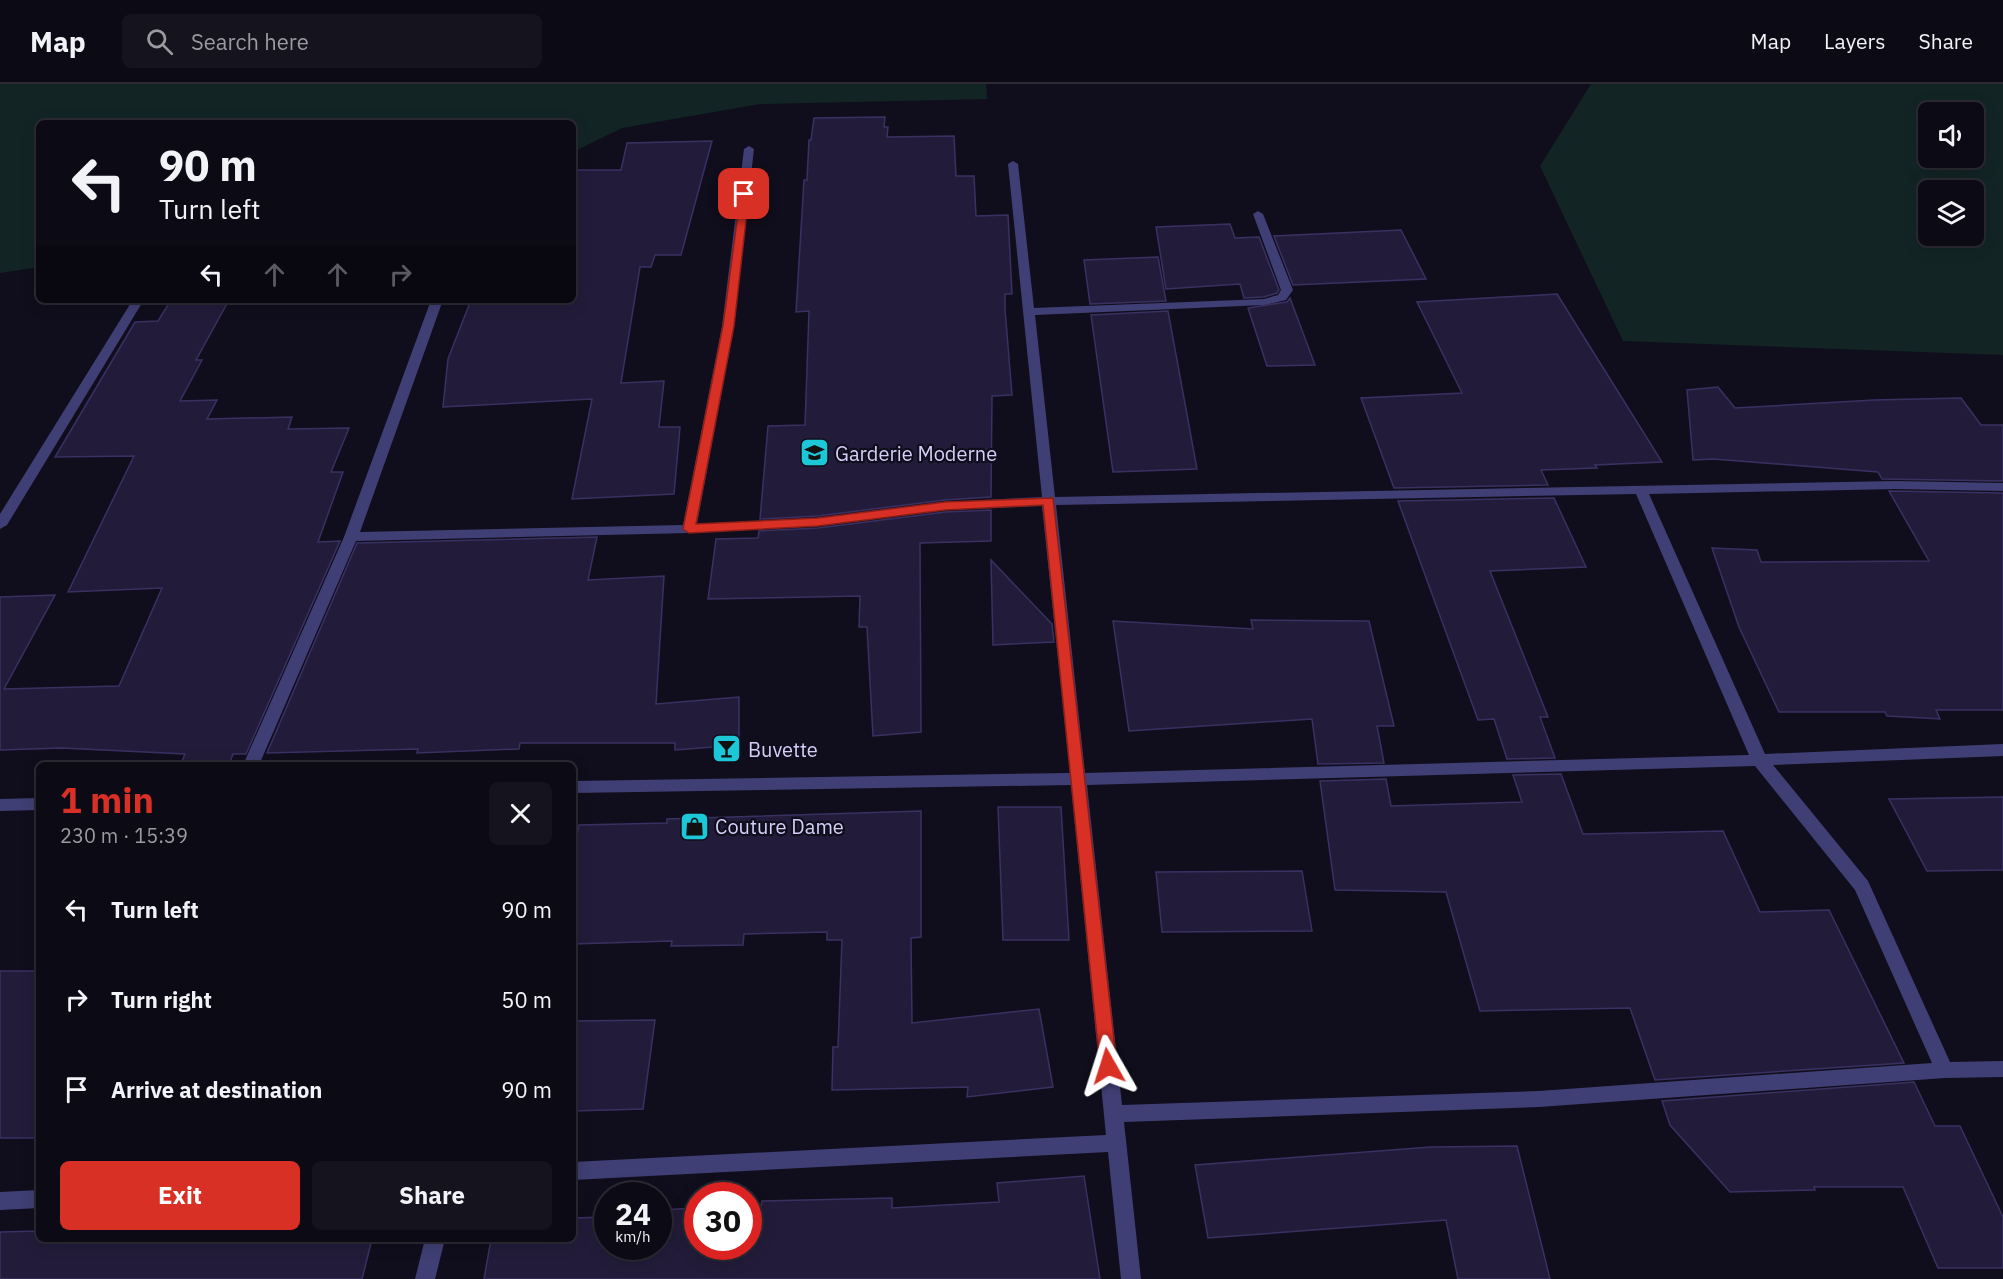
<!DOCTYPE html>
<html lang="en">
<head>
<meta charset="utf-8">
<style>
  :root { --surface:#0c0a15; --page:#15131e; --text:#f1f3f6; --muted:#9a9aa0; --line:#2c2b34; --accent:#d93025 }
  body { margin:0; font-family:"IBM Plex Sans",sans-serif; background:var(--page); color:var(--text); height:100vh; display:flex; flex-direction:column; font-size:22px; white-space:nowrap }
  * { box-sizing:border-box; margin:0 }
  p { font-size:20px; color:var(--muted) }
  .icon { flex:none; width:33px; height:33px; fill:none; stroke:currentColor; stroke-width:2; stroke-linecap:round; stroke-linejoin:round }
  .map { position:relative; flex:1; overflow:hidden }
  .side { position:absolute; left:36px; top:678px; width:540px; height:480px; display:flex; flex-direction:column; background:var(--surface); border-radius:9px; box-shadow:0 3px 15px #0003,0 0 0 2px var(--line) }
  .side>* { flex:none }
  .hud { position:absolute; left:36px; top:36px; width:540px; height:183px; border-radius:9px; box-shadow:0 3px 15px #0003,0 0 0 2px var(--line); background:#0c0a15; color:var(--text); overflow:hidden }
  .fabs { position:absolute; left:1918px; top:18px; display:grid; gap:12px }
  .fabs a { display:grid; place-items:center; width:66px; height:66px; border-radius:9px; background:var(--surface); box-shadow:0 3px 15px #0003,0 0 0 2px var(--line); font-size:30px }
  .speed { position:absolute; left:594px; top:1098px; display:flex; gap:12px; font-size:30px; font-weight:700; text-align:center }
  .speed>* { display:grid; place-content:center; width:78px; height:78px; border-radius:50%; background:var(--surface); box-shadow:0 3px 15px #0003,0 0 0 2px var(--line); line-height:1 }
  .speed small { font-size:15px; font-weight:400 }
  .speed .limit { border:9px solid #d22; background:#fff; color:#111 }
  .pin { position:absolute; display:grid; place-items:center; width:51px; height:51px; color:#fff; margin:-26px; border-radius:12px; box-shadow:0 3px 9px #0006 }
  .me { position:absolute; width:66px; margin:-33px; rotate:354deg; stroke-linejoin:round; filter:drop-shadow(0 0 4px #0008) }
  .turn { display:flex; align-items:center; gap:21px; height:126px; padding:0 24px; font-size:27px }
  .turn .icon { width:78px; height:78px; stroke-width:2.5 }
  .turn b { display:block; font-size:42px; line-height:51px }
  .lanes { display:flex; align-items:center; height:57px; padding:0 24px; background:#0003; justify-content:center; gap:30px; direction:ltr }
  .lanes .off { opacity:.35 }
  .round { display:grid; place-items:center; flex:none; width:63px; height:63px; border-radius:9px; background:var(--page) }
  .overview { display:flex; align-items:center; justify-content:space-between; height:102px; padding:0 24px }
  h1 { font-size:36px; font-weight:700; line-height:45px; color:var(--accent) }
  .cta { display:flex; gap:12px; margin-top:auto; padding:12px 24px }
  .cta a { flex:1; height:69px; border-radius:9px; background:var(--accent); color:#fff; font-size:24px; font-weight:700; line-height:69px; text-align:center }
  .cta a+a { background:var(--page); color:var(--text) }
  ul { padding:0; list-style:none }
  li { display:flex; align-items:center; gap:18px; height:90px; padding:0 24px }
  li div { flex:1 }
  li b { display:block; font-size:22px }
  li em { font-style:normal }
  header { display:flex; align-items:center; gap:36px; box-sizing:border-box; height:84px; padding:0 30px; background:var(--surface); border-bottom:2px solid var(--line) }
  header strong { font-size:28px }
  nav { display:flex; gap:33px; margin-inline-start:auto; font-size:21px }
  .search { width:420px; height:54px; background:var(--page); display:flex; align-items:center; gap:15px; box-sizing:border-box; padding:0 21px; border-radius:9px; color:var(--muted); font-size:22px }
  .map>svg:first-child { display:block }
</style>
</head>
<body>
<header>
<strong>Map</strong>
<div class="search"><svg class="icon" aria-label="search" viewBox="0 0 24 24"><circle cx="10" cy="10" r="6"/><path d="M15 15l6 6"/></svg>Search here</div>
<nav><a>Map</a><a>Layers</a><a>Share</a></nav>
</header>
<div class="map">
<svg width="2003" height="1195" viewBox="0 0 2003 1195">
  <rect width="100%" height="100%" fill="#100e1c"/>
  <!-- green -->
  <path fill="#122524" fill-rule="evenodd" d="M 0,0 L 986,0 L 987,15 L 760,20 L 622,44 L 573,68 L 573,39 L 39,39 L 39,183 L 0,189 Z
    M 1591,0 L 2003,0 L 2003,271 L 1623,257 L 1540,82 ZM 1929,28 L 1974,28 L 1974,74 L 1929,74 ZM 1929,106 L 1974,106 L 1974,152 L 1929,152 Z"/>
  <!-- building -->
  <path fill="#221c3a" stroke="#3a3163" stroke-width="1.5" d="M 885,33 L 884,43 L 888,43 L 887,53 L 954,52 L 956,92 L 974,92 L 976,132 L 1008,131 L 1012,210 L 1005,210 L 1005,225 L 1012,311 L 992,312 L 991,413 L 945,416 L 818,432 L 760,435 L 768,342 L 805,341 L 809,227 L 796,228 L 804,96 L 807,96 L 809,56 L 811,56 L 814,34 Z
    M 712,57 L 681,171 L 655,171 L 651,183 L 640,183 L 621,299 L 664,297 L 659,343 L 680,343 L 674,410 L 572,415 L 592,315 L 443,323 L 448,275 L 471,216 L 573,216 L 573,86 L 621,86 L 627,59 Z
    M 1230,140 L 1235,154 L 1259,153 L 1279,206 L 1277,209 L 1264,213 L 1244,214 L 1240,200 L 1166,205 L 1156,143 Z
    M 1401,146 L 1426,195 L 1293,201 L 1274,152 Z
    M 1158,173 L 1166,217 L 1090,220 L 1084,176 Z
    M 1557,210 L 1662,378 L 1595,381 L 1597,384 L 1541,386 L 1548,401 L 1394,404 L 1361,314 L 1462,309 L 1417,218 Z
    M 1290,214 L 1315,281 L 1267,282 L 1248,224 L 1287,218 Z
    M 171,216 L 229,216 L 196,276 L 202,276 L 180,317 L 217,316 L 207,335 L 292,333 L 288,345 L 349,344 L 331,388 L 343,388 L 318,458 L 340,457 L 246,670 L 233,670 L 230,678 L 181,680 L 185,670 L 62,664 L 0,666 L 0,513 L 55,511 L 4,605 L 119,602 L 162,504 L 68,508 L 134,372 L 55,373 L 135,238 L 158,237 Z
    M 1168,227 L 1197,385 L 1113,388 L 1091,231 Z
    M 1718,303 L 1735,324 L 1874,316 L 1961,314 L 1981,341 L 2003,341 L 2003,397 L 1882,395 L 1878,388 L 1713,375 L 1693,376 L 1687,306 Z
    M 1889,407 L 2003,409 L 2003,626 L 1936,626 L 1940,635 L 1887,632 L 1885,628 L 1779,628 L 1739,543 L 1712,464 L 1757,466 L 1761,478 L 1929,477 Z
    M 1554,414 L 1586,483 L 1490,487 L 1548,633 L 1540,633 L 1555,674 L 1507,675 L 1494,635 L 1478,636 L 1398,417 Z
    M 991,426 L 991,457 L 920,459 L 921,648 L 873,652 L 867,543 L 859,543 L 860,512 L 708,515 L 716,455 L 758,454 L 759,447 L 818,444 L 945,428 Z
    M 597,453 L 588,496 L 664,492 L 656,620 L 739,613 L 739,661 L 675,666 L 675,659 L 520,659 L 519,665 L 417,669 L 418,665 L 267,669 L 357,459 Z
    M 991,476 L 1052,540 L 1054,558 L 993,561 Z
    M 1251,536 L 1369,537 L 1394,642 L 1377,642 L 1384,679 L 1318,680 L 1312,635 L 1129,647 L 1113,537 L 1253,545 Z
    M 1561,690 L 1583,750 L 1723,747 L 1760,828 L 1829,826 L 1904,979 L 1655,996 L 1630,924 L 1480,927 L 1446,808 L 1335,806 L 1320,697 L 1386,695 L 1391,722 L 1522,718 L 1513,691 Z
    M 2003,713 L 2003,786 L 1927,787 L 1889,715 Z
    M 998,723 L 1061,723 L 1069,856 L 1003,856 Z
    M 921,727 L 921,853 L 911,854 L 912,939 L 1039,925 L 1053,1003 L 967,1013 L 968,1003 L 832,1006 L 833,963 L 838,963 L 842,856 L 827,856 L 827,848 L 744,850 L 743,861 L 671,862 L 672,857 L 573,860 L 573,774 L 579,741 L 667,739 L 667,735 Z
    M 1302,787 L 1312,847 L 1162,848 L 1156,788 Z
    M 0,887 L 39,887 L 39,1054 L 0,1054 Z
    M 655,936 L 643,1025 L 573,1027 L 573,937 Z
    M 1914,998 L 1935,1042 L 1960,1042 L 2003,1133 L 2003,1184 L 1938,1184 L 1903,1103 L 1814,1103 L 1815,1106 L 1730,1108 L 1670,1041 L 1662,1017 Z
    M 1517,1062 L 1550,1195 L 1458,1195 L 1446,1136 L 1208,1154 L 1195,1081 L 1431,1063 Z
    M 1084,1092 L 1100,1195 L 484,1195 L 491,1155 L 573,1155 L 573,1134 L 605,1133 L 606,1128 L 608,1162 L 658,1162 L 658,1126 L 698,1124 L 698,1162 L 748,1162 L 748,1122 L 761,1122 L 762,1117 L 892,1114 L 892,1124 L 999,1118 L 997,1099 Z
    M 39,1147 L 39,1155 L 372,1155 L 362,1195 L 0,1195 L 0,1148 Z"/>
  <g fill="none" stroke-linecap="round" stroke-linejoin="round">
    <!-- minor -->
    <path fill="#403f75" fill-rule="evenodd" d="M 749,62 L 754,65 L 734,242 L 697,440 L 818,434 L 945,418 L 1042,413 L 1008,80 L 1013,77 L 1018,80 L 1034,224 L 1264,215 L 1278,211 L 1281,206 L 1253,130 L 1258,127 L 1263,130 L 1293,206 L 1286,216 L 1264,221 L 1035,231 L 1055,413 L 1895,397 L 2003,399 L 2003,407 L 1895,405 L 1649,410 L 1765,670 L 2003,660 L 2003,672 L 1773,681 L 1868,797 L 1950,978 L 2003,977 L 2003,993 L 1945,994 L 1539,1023 L 1124,1038 L 1141,1195 L 1121,1195 L 1108,1068 L 573,1096 L 573,1078 L 1106,1051 L 1071,701 L 573,709 L 573,697 L 1070,689 L 1042,422 L 945,426 L 818,442 L 689,449 L 356,457 L 259,681 L 243,681 L 344,453 L 431,216 L 443,216 L 360,448 L 683,441 L 722,242 L 744,65 ZM 1636,410 L 1749,671 L 1085,689 L 1056,421 ZM 1755,682 L 1855,806 L 1932,979 L 1539,1007 L 1122,1021 L 1087,701 Z
      M 132,217 L 140,217 L 142,219 L 7,441 L 0,445 L 0,430 Z
      M 39,714 L 39,726 L 0,727 L 0,715 Z
      M 39,1106 L 39,1124 L 0,1126 L 0,1108 Z
      M 425,1155 L 445,1155 L 435,1195 L 415,1195 Z"/>
  </g>
  <!-- route -->
  <path fill="#d93025" stroke="#8d1f18" stroke-width="1.5" d="M 741,107 L 749,110 L 734,242 L 696,440 L 818,434 L 945,418 L 1053,414 L 1117,982 L 1114,988 L 1108,990 L 1102,988 L 1100,982 L 1043,421 L 945,426 L 818,442 L 689,449 L 683,445 L 723,242 Z"/>
  <!-- icons -->
  <defs>
    <symbol id="school-square" viewBox="-11 -11 22 22"><rect x="-9" y="-9" width="18" height="18" rx="4" fill="#1cc7d7" stroke="#100e1c"/><path d="M0-5L7-2L0 1L-7-2ZM-4 1L0 2.5L4 1V4Q0 6-4 4Z" fill="#111"/></symbol>
    <symbol id="bar-square" viewBox="-11 -11 22 22"><rect x="-9" y="-9" width="18" height="18" rx="4" fill="#1cc7d7" stroke="#100e1c"/><path d="M-6-5H6L.8 .8V4.5H3.5V6h-7V4.5H-.8V.8Z" fill="#111"/></symbol>
    <symbol id="shop-square" viewBox="-11 -11 22 22"><rect x="-9" y="-9" width="18" height="18" rx="4" fill="#1cc7d7" stroke="#100e1c"/><path d="M-5-2.5h2.3a2.7 3.5 0 0 1 5.4 0H5L5.5 6h-11ZM-1.5-2.5h3a1.5 2.3 0 0 0-3 0Z" fill="#111"/></symbol>
  </defs>
  <g fill-rule="evenodd">
    <use href="#school-square" x="798" y="352" width="33" height="33"/>
    <use href="#bar-square" x="710" y="648" width="33" height="33"/>
    <use href="#shop-square" x="678" y="726" width="33" height="33"/>
  </g>
  <g text-anchor="middle" dominant-baseline="central" stroke-width="4.5" stroke-linejoin="round" paint-order="stroke">
    <!-- poi labels -->
    <g font-size="20" fill="#d3cff9" stroke="#100e1c" text-anchor="start">
      <text x="835" y="369">Garderie Moderne</text>
      <text x="748" y="665">Buvette</text>
      <text x="715" y="742">Couture Dame</text>
    </g>
  </g>
</svg>
<div class="fabs">
<a><svg class="icon" aria-label="sound" viewBox="0 0 24 24"><path d="M4 9h4l5-4v14l-5-4H4zM17 9q2 3 0 6"/></svg></a>
<a><svg class="icon" aria-label="layers" viewBox="0 0 24 24"><path d="M12 4l9 5-9 5-9-5zM3 14l9 5 9-5"/></svg></a>
</div>
<div class="speed"><div>24<small>km/h</small></div><div class="limit">30</div></div>
<div class="pin" style="left:744px;top:110px;background:#d93025"><svg class="icon" aria-label="arrive" viewBox="0 0 24 24"><path d="M6 21V4h12l-3 4 3 4H6"/></svg></div>
<svg class="me" style="left:1108px;top:982px" viewBox="-20 -20 40 40"><path d="M0-17L14 15 0 8-14 15z" fill="#d93025" stroke="#fff" stroke-width="4"/></svg>
<div class="hud">
<div class="turn"><svg class="icon" aria-label="left" viewBox="0 0 24 24"><path d="M17 20v-9H6M10 6l-5 5 5 5"/></svg><div><b>90 m</b>Turn left</div></div>
<div class="lanes"><svg class="icon" aria-label="left" viewBox="0 0 24 24"><path d="M17 20v-9H6M10 6l-5 5 5 5"/></svg><svg class="icon off" aria-label="ahead" viewBox="0 0 24 24"><path d="M12 20V5M6 11l6-6 6 6"/></svg><svg class="icon off" aria-label="ahead" viewBox="0 0 24 24"><path d="M12 20V5M6 11l6-6 6 6"/></svg><svg class="icon off" aria-label="right" viewBox="0 0 24 24"><path d="M7 20v-9h11M14 6l5 5-5 5"/></svg></div>
</div>
<section class="side">
<div class="overview"><div><h1>1 min</h1><p>230 m · 15:39</p></div><a class="round"><svg class="icon" aria-label="close" viewBox="0 0 24 24"><path d="M6 6l12 12M18 6L6 18"/></svg></a></div>
<ul>
<li><svg class="icon" aria-label="left" viewBox="0 0 24 24"><path d="M17 20v-9H6M10 6l-5 5 5 5"/></svg><div><b>Turn left</b></div><em>90 m</em></li>
<li><svg class="icon" aria-label="right" viewBox="0 0 24 24"><path d="M7 20v-9h11M14 6l5 5-5 5"/></svg><div><b>Turn right</b></div><em>50 m</em></li>
<li><svg class="icon" aria-label="arrive" viewBox="0 0 24 24"><path d="M6 21V4h12l-3 4 3 4H6"/></svg><div><b>Arrive at destination</b></div><em>90 m</em></li>
</ul>
<div class="cta"><a>Exit</a><a>Share</a></div>
</section>
</div>
</body>
</html>
